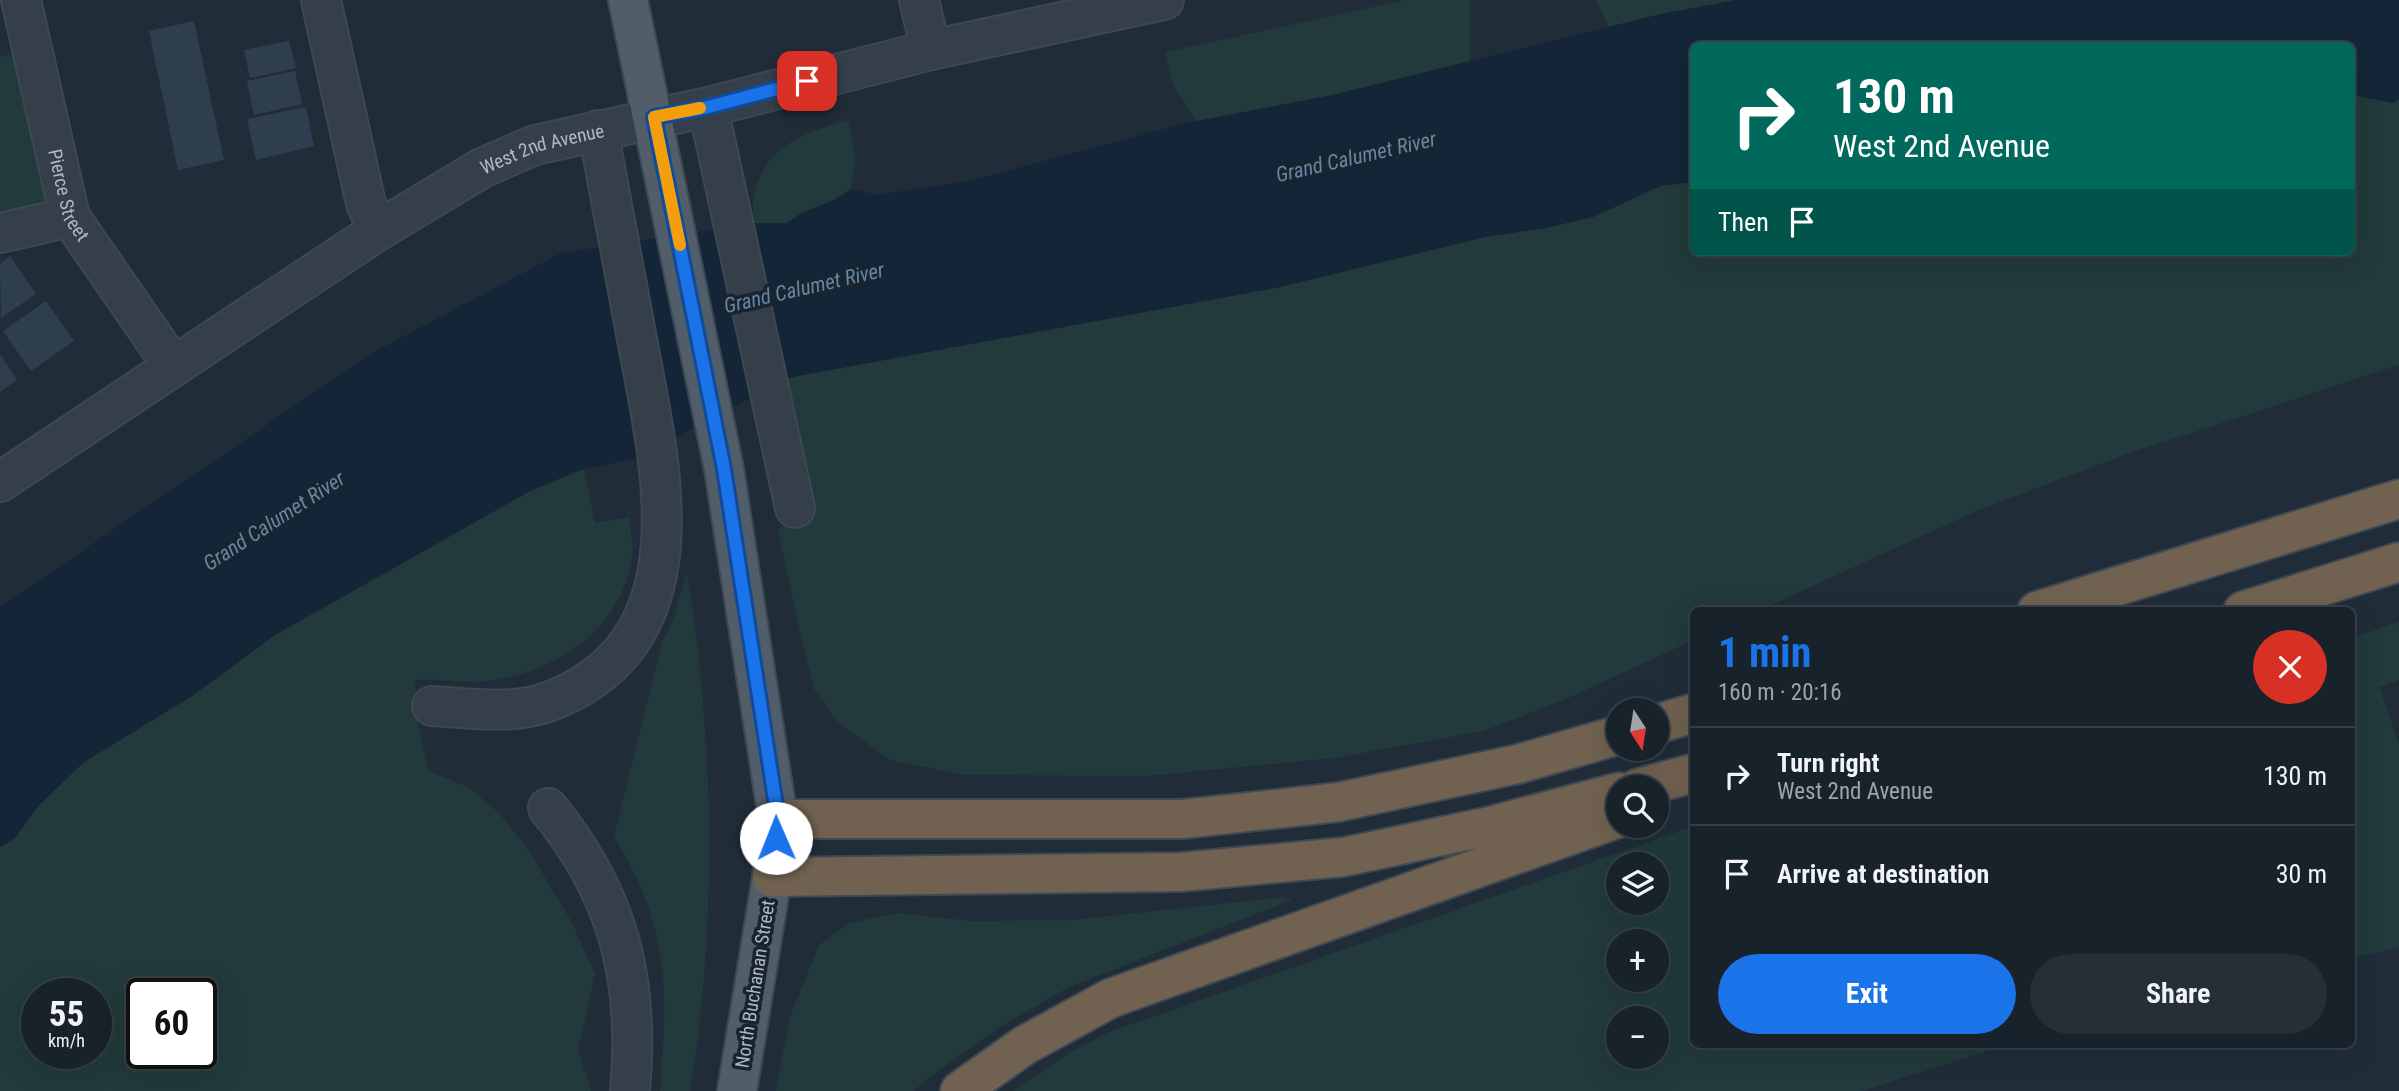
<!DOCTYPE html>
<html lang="en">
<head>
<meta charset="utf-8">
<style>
  :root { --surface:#18222b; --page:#252f37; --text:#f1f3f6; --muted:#9fa4a9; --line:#363f47; --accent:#1a73e8 }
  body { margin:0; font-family:"Roboto Condensed",sans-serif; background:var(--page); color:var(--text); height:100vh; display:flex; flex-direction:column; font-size:26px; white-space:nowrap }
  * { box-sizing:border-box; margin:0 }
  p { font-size:23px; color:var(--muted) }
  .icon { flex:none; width:38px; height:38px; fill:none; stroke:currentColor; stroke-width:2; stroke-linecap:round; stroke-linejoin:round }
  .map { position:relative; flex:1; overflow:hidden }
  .sheet { position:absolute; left:1690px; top:607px; width:665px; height:441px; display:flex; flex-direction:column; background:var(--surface); border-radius:10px; box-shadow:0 7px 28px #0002,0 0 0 2px var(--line) }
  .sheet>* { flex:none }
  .banner { position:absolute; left:1690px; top:42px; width:665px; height:214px; border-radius:10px; box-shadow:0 7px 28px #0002,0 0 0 2px var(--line); background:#00695c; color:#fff; overflow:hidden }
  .needle { width:46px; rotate:168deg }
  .tools { position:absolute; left:1606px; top:698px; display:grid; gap:14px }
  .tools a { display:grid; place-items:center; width:63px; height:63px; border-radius:50%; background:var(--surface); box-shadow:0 7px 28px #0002,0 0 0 2px var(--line); font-size:35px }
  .speed { position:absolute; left:21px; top:978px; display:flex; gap:14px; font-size:35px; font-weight:700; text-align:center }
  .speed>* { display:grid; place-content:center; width:91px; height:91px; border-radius:50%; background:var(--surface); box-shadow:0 7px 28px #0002,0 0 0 2px var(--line); line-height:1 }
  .speed small { font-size:18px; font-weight:400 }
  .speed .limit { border:4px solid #111; border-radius:10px; background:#fff; color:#111 }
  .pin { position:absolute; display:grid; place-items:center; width:60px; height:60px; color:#fff; margin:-30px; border-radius:14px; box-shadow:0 4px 10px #0006 }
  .me { position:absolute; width:77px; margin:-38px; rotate:359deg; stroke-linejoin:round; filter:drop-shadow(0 0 5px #0008) }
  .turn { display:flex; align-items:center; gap:24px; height:147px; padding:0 28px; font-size:32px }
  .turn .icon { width:91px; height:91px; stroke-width:2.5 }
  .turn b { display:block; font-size:49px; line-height:60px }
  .then { display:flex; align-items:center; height:66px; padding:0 28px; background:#0003; gap:14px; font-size:26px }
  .round { display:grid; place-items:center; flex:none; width:74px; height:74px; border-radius:37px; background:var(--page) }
  .overview { display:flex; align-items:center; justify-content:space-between; height:119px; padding:0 28px }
  h1 { font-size:42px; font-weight:700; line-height:52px; color:var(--accent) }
  .button { display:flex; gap:14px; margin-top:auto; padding:14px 28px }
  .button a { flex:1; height:80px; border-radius:42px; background:var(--accent); color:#fff; font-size:28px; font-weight:700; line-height:80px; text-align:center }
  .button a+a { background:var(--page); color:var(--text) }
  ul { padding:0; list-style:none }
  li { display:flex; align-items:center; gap:21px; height:98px; padding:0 28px; border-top:2px solid var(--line) }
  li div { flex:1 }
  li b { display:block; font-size:26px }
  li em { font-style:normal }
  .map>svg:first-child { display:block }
</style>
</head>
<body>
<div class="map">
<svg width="2399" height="1091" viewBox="0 0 2399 1091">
  <rect width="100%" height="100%" fill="#202d39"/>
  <!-- green -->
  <path fill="#223a3b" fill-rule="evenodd" d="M 1406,0 L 1470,0 L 1470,61 L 1333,95 L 1196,121 L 1173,85 L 1165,52 Z
    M 1596,0 L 1737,0 L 1661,14 L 1609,27 Z
    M 16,53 L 50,213 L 0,223 L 0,57 Z
    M 2352,95 L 2394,103 L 2399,99 L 2399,365 L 2127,454 L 1981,509 L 1758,611 L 1694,611 L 1694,640 L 1566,699 L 1483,731 L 1335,758 L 1147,776 L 965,775 L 890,760 L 840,724 L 815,691 L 801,637 L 778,529 L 809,507 L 808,482 L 787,378 L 1280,287 L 1485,237 L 1545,228 L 1593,217 L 1660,186 L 1694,182 L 1694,252 L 2352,252 Z
    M 849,120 L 855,160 L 851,189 L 834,200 L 802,213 L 787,223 L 754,223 C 754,215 752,204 754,196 C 763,146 805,132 849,120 Z
    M 584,469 L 595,523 L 630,517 C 630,529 633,543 632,555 C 624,624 565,666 501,679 C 473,685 443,678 415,680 L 418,723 L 428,771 L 468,787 L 499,813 L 528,849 L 571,921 L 595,974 L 578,1050 L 591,1091 L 0,1091 L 0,847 L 15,838 L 39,805 L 84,762 L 192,696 L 275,635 L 530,491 ZM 37,994 L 96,994 L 96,1054 L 37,1054 ZM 142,994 L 201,994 L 201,1054 L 142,1054 Z
    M 687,571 C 714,744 718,918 690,1091 L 660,1091 C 668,989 670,926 614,837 L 662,643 L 675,614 Z
    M 2399,622 L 2399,680 L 2379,687 L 2399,744 L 2399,948 L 2352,957 L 2352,638 Z
    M 1694,826 L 1694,1045 L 2006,1045 L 1862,1091 L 1013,1091 L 1069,1053 L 1107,1033 ZM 1619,864 L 1657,864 L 1657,903 L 1619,903 ZM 1619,942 L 1657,942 L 1657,980 L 1619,980 ZM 1619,1018 L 1657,1018 L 1657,1057 L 1619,1057 Z
    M 1283,897 L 1292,900 L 1069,987 L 1003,1025 L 928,1078 L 914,1091 L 776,1091 L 790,1017 L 819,945 L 849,923 L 898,913 L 972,921 L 1074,920 Z"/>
  <!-- water -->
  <path fill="#132537" d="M 1737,0 L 2399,0 L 2399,99 L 2394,103 L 2352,95 L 2352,46 L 1694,46 L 1694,182 L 1660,186 L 1593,217 L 1545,228 L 1485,237 L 1280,287 L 787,378 L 637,458 L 577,471 L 530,491 L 275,635 L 192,696 L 84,762 L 39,805 L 15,838 L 0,847 L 0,607 L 372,353 L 561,253 L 754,223 L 787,223 L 802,213 L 834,200 L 851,189 L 877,195 L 972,180 L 1182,124 L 1333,95 L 1661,14 Z"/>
  <!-- building -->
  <path fill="#2f3e4e" d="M 194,21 L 224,160 L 178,170 L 149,31 Z
    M 289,41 L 296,68 L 250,78 L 244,50 Z
    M 295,71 L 302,104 L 254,115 L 247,81 Z
    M 306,107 L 314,146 L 256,160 L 247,119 Z
    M 10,256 L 36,294 L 1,318 L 0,264 Z
    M 46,301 L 74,341 L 31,371 L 3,331 Z
    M 0,354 L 17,380 L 0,392 Z"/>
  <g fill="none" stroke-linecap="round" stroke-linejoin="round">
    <defs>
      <g id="minor">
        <path id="s1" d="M 21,0 L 70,217 L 173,366"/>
        <path d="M 321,0 L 366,204 L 379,230"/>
        <path d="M 919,0 L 931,50"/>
        <path d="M 708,107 L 795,508"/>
        <path d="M 0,233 L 70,217"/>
        <path id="s2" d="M 0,482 L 379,230 L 482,168 L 535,145 L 708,107 L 931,50 L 1164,0"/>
        <path d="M 432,706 C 469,708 512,715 548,702 C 706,643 661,467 637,339 C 624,270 611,200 598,130"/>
        <path d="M 548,808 C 619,895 640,980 630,1091"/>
      </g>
      <path id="major" d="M 628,0 L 724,469 L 778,819 L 772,877 L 737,1091"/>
      <path id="highway" d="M 2037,611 L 2399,499
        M 2243,611 L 2399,562
        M 1657,724 L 1694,713
        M 1638,788 L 1694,773
        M 778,819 L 1183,819 L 1339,802 L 1518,764 L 1619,735
        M 772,877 L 1181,872 L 1344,857 L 1490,826 L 1619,792
        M 960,1091 L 1025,1045 L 1111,998 L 1619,818"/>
    </defs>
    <!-- minor casing -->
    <use href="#minor" stroke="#3d4853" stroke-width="42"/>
    <!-- major casing -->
    <use href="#major" stroke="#3d4853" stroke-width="42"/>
    <!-- highway casing -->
    <use href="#highway" stroke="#3e4954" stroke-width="42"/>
    <!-- minor -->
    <use href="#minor" stroke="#343f4a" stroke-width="38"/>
    <!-- major -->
    <use href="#major" stroke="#515e6a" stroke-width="38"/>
    <!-- highway -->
    <use href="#highway" stroke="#706150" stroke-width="38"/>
  </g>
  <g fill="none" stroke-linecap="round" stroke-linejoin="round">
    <defs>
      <path id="route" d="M 776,838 L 778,819 L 724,469 L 654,117 L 708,107 L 807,81"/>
    </defs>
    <!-- route casing -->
    <use href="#route" stroke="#114b97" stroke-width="18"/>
    <!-- route -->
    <use href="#route" stroke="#1a73e8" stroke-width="12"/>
    <!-- slow -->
    <path stroke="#f59e0b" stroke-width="12" d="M 680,245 L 654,117 L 700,108"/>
  </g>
  <g text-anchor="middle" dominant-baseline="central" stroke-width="7" stroke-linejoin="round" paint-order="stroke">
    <!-- street labels -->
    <g font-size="19" fill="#aeb9c6" stroke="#19242e">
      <text stroke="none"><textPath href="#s2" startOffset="639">West 2nd Avenue</textPath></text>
      <text stroke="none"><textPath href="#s1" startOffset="201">Pierce Street</textPath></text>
      <text transform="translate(755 984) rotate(-81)">North Buchanan Street</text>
    </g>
    <!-- water labels -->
    <g font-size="21" font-style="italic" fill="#6587a7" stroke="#19242e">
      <text transform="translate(1356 157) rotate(-13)">Grand Calumet River</text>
      <text transform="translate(804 288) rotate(-13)">Grand Calumet River</text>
      <text transform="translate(274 521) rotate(-33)">Grand Calumet River</text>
    </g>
  </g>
</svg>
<div class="tools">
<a><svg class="needle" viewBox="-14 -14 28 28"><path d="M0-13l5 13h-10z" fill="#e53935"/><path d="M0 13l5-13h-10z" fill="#9fa4a9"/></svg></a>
<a><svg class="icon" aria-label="search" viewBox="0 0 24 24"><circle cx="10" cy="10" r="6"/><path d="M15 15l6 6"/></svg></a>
<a><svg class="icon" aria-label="layers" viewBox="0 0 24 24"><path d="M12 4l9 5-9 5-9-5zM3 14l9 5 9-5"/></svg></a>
<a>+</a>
<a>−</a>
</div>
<div class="speed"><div>55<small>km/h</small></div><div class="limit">60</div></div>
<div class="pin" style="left:807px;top:81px;background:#d93025"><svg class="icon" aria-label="arrive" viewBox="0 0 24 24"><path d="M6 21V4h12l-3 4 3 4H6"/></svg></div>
<svg class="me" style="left:776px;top:838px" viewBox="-20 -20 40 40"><circle r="19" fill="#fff"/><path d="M0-13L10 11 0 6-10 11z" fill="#1a73e8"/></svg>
<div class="banner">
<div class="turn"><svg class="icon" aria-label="right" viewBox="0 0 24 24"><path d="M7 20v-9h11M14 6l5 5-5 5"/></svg><div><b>130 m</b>West 2nd Avenue</div></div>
<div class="then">Then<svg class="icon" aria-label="arrive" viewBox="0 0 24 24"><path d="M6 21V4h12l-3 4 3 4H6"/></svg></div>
</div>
<section class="sheet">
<div class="overview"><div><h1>1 min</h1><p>160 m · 20:16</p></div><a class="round" style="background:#d93025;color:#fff"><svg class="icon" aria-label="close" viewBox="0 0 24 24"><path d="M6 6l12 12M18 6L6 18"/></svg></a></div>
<ul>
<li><svg class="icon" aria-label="right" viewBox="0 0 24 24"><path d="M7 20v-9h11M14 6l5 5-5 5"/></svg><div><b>Turn right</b><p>West 2nd Avenue</p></div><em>130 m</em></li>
<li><svg class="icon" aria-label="arrive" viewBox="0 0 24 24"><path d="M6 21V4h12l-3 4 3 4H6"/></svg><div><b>Arrive at destination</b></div><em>30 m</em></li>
</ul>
<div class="button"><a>Exit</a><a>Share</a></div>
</section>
</div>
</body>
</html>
